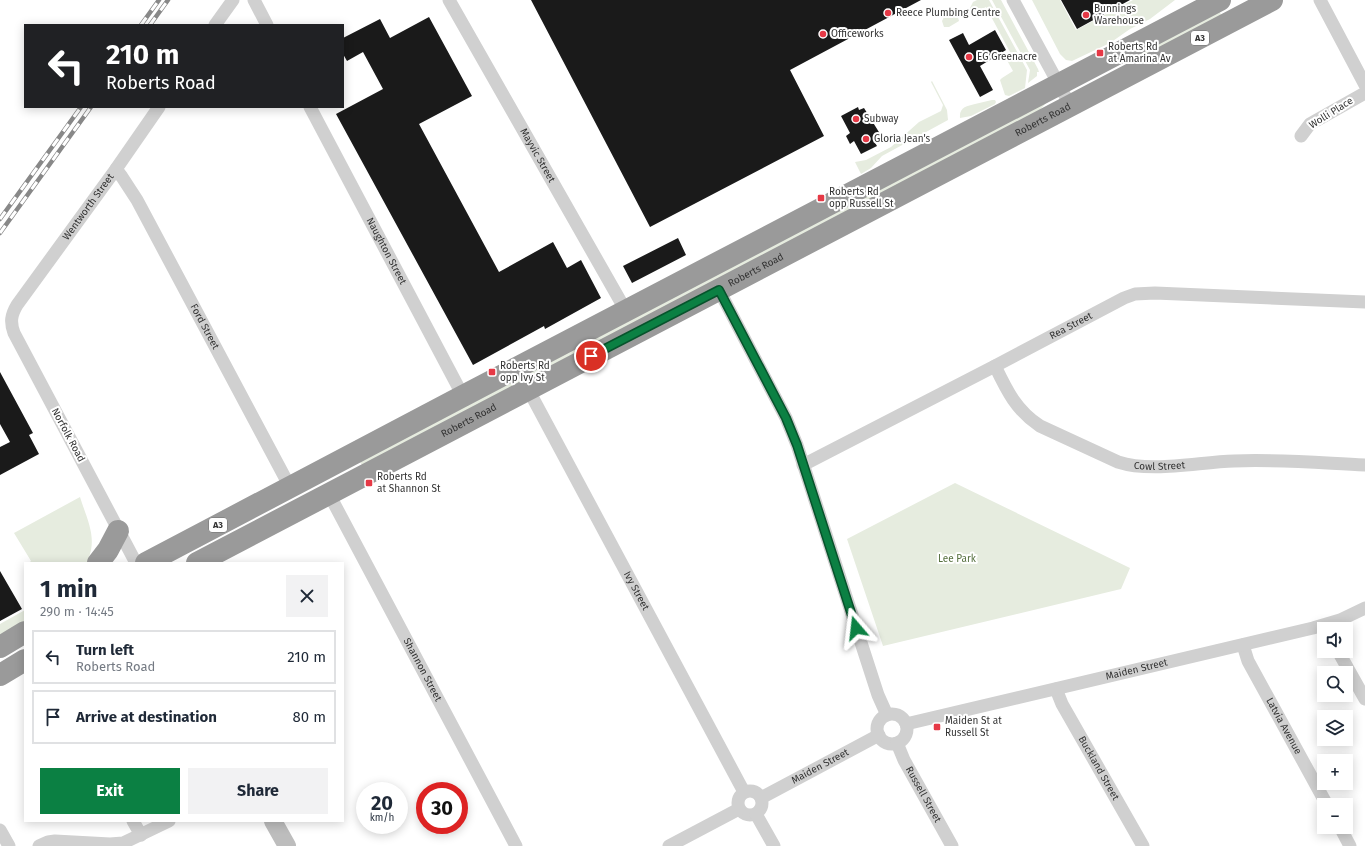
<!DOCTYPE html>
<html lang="en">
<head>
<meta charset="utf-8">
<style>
  :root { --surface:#fff; --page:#f2f2f3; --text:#1f2937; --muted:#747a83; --line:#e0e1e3; --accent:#0b8043 }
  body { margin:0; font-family:"Fira Sans",sans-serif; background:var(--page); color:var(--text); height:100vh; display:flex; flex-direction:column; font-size:15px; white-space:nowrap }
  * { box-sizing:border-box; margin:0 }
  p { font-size:13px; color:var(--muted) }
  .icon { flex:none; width:22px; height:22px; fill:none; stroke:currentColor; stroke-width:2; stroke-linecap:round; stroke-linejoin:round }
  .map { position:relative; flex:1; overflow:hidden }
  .side { position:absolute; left:24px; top:562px; width:320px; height:260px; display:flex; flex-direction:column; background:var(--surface); border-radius:0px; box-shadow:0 2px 10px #0003 }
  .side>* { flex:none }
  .banner { position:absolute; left:24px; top:24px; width:320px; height:84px; border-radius:0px; box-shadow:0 2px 10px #0003; background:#202124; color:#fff; overflow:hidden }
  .fabs { position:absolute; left:1317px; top:622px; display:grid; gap:8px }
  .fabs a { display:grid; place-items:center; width:36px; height:36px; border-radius:0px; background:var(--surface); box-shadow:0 2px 10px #0003; font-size:20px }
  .speed { position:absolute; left:356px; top:782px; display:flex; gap:8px; font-size:20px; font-weight:700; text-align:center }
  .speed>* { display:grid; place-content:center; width:52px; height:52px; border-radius:50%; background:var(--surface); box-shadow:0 2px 10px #0003; line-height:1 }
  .speed small { font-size:10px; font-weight:400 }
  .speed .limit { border:6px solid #d22; background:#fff; color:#111 }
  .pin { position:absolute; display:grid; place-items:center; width:34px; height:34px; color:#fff; margin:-17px; border:2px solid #fff; border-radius:50%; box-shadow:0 1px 4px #0007 }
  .me { position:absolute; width:44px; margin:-22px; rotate:343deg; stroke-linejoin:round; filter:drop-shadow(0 0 3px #0008) }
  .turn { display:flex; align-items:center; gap:14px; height:84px; padding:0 16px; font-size:18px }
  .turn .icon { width:52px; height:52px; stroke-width:2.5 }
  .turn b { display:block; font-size:28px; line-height:34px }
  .round { display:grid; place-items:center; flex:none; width:42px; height:42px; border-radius:0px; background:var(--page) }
  .overview { display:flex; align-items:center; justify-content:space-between; height:68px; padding:0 16px }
  h1 { font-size:24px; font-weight:700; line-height:30px }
  .cta { display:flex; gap:8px; margin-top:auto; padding:8px 16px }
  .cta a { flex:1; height:46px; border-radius:0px; background:var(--accent); color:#fff; font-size:16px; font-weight:700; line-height:46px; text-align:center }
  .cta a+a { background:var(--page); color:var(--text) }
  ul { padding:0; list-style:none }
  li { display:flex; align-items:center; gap:12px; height:54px; margin:0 8px 6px; padding:0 8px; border:2px solid var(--line); border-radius:0px }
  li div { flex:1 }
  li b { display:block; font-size:15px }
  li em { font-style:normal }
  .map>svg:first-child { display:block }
</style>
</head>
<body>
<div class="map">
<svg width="1365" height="846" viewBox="0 0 1365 846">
  <rect width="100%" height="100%" fill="#fff"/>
  <!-- green -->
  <path fill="#e6ecdf" d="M 977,0 L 989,0 L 1027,70 L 1025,88 L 1009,96 L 1005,95 L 1000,80 L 1002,78 L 1013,71 L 1004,55 L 1010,52 L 986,7 L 972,14 L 970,8 L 973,2 Z
    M 992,0 L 1001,0 L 1038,69 L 1039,72 L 1037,72 L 1037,76 L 1028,83 L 1030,70 Z
    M 1032,0 L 1060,0 L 1076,30 L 1133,0 L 1175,0 L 1150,19 L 1130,29 L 1110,43 L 1072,61 L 1066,60 L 1060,54 Z
    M 1219,10 L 1222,17 L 1146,57 L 1134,59 L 1133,56 Z
    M 954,12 L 957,14 L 959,21 L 949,27 L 944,27 L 942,21 L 944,17 Z
    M 932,81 L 947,110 L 948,120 L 882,156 L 871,168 L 861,174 L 855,162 L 866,160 L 891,147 L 919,122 L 941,111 L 943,105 L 931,82 Z
    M 992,100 L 995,100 L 996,102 L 995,104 L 971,116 L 960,118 C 959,107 967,106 975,104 C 981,103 986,101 992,100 Z
    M 1048,101 L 1037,113 L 363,467 L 359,460 Z
    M 955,483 L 1130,568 L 1121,589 L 883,646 L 847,539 Z
    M 80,497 C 86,517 97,536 89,557 L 95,561 L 93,563 L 29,563 L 31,561 L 14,533 Z
    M 25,610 L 25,623 L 0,637 L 0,624 Z"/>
  <!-- building -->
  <path fill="#1a1a1a" d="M 531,0 L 921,0 L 790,70 L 824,136 L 650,227 Z
    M 1061,0 L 1130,0 L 1077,29 Z
    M 429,17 L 472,96 L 419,124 L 499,272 L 553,242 L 567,268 L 581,260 L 601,298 L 545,329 L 544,326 L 473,365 L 336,114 L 383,89 L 363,52 L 347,61 L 343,54 L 343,38 L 380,19 L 390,38 Z
    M 995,30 L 1006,50 L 980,66 L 993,90 L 980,97 L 949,40 L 963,33 L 969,45 Z
    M 858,107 L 859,110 L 864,108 L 882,137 L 874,141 L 877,146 L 861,154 L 854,141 L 850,144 L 846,136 L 850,133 L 841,116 Z
    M 678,238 L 686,255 L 632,283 L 623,266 Z
    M 0,372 L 33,433 L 29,435 L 39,454 L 0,475 L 0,447 L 10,442 L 0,424 Z
    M 0,571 L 22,609 L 0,621 Z"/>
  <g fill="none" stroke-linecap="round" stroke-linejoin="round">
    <!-- street -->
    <g stroke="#d0d0d0" stroke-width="13">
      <path d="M 254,0 L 267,25"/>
      <path id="s1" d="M 449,0 L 626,311"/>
      <path d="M 1013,0 L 1070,105"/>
      <path d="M 1320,0 L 1365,85"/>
      <path d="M 215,25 L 233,0"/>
      <path id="s2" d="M 310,107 L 463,396"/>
      <path d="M 1301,136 L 1310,124 L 1365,93"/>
      <path id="s3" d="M 116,169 L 122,177 L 137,200 L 290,487"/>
      <path d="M 719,290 L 786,418 L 797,445 L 878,695 L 887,715"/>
      <path id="s4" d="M 995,366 C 1007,391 1016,410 1040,426 L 1118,462 C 1152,473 1198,462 1234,461 C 1277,459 1321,463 1365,465"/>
      <path id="s5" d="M 528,389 L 744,792"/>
      <path id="s6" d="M 803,465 L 995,366 L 1124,298 L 1135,294 L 1155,293 L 1365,302"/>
      <path id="s7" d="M 329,494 L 516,846"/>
      <path id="s8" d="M 136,563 L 14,333 C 10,322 11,315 17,305 L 116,169 L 159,107"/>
      <path id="s9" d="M 1243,645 L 1248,661 L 1327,805"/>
      <path d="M 1338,651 L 1365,699"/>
      <path id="s10" d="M 1056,689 L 1062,704 L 1143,846"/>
      <circle cx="892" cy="729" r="15"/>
      <path id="s11" d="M 906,724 L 1313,628 L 1340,620 L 1365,608"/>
      <path id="s12" d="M 897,743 L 904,760 L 952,846"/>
      <circle cx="750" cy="803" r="12"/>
      <path id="s13" d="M 761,798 L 879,735"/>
      <path d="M 756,814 L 774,846"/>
      <path d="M 133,821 L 141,835"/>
      <path d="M 1340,827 L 1350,846"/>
      <path d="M 0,830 L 9,846"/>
      <path d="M 39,846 L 48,842 L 55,841 L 110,844 L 123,843 L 169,821"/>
      <path d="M 669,846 L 739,809"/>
    </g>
    <!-- secondary -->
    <path stroke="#bdbdbd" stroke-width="18" d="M 273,821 L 287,846"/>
    <!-- highway -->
    <g stroke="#9a9a9a" stroke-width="22">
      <path d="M 98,563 L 108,550 L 118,531"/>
      <path d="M 146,563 L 463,396 L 1220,0"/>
      <path id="s14" d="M 197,563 L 1272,0"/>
      <path d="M 0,647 L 25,632"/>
      <path d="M 0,675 L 25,660"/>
    </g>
    <defs>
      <path id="rail" d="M 141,25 L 159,0
        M 150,25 L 168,0
        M 0,219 L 81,107
        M 0,233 L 91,107"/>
    </defs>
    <!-- rail casing -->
    <use href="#rail" stroke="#888" stroke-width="4.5"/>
    <!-- rail -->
    <use href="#rail" stroke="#fff" stroke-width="3" stroke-dasharray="9" stroke-linecap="butt"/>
  </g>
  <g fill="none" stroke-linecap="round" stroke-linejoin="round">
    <defs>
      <path id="route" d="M 591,356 L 719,290 L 786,418 L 797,445 L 856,628"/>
    </defs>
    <!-- route casing -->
    <use href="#route" stroke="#07532c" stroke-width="10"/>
    <!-- route -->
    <use href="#route" stroke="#0b8043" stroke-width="7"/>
  </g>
  <!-- markers -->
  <g fill="#e63946" stroke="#fff" stroke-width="1.5">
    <circle cx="888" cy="13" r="4"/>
    <circle cx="1086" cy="15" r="4"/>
    <circle cx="823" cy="34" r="4"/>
    <rect x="1096" y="49" width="8" height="8" rx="2"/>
    <circle cx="969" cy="57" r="4"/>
    <circle cx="856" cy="119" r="4"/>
    <circle cx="866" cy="139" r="4"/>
    <rect x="817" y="194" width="8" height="8" rx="2"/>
    <rect x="488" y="368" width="8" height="8" rx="2"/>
    <rect x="365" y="479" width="8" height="8" rx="2"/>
    <rect x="933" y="723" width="8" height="8" rx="2"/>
  </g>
  <g text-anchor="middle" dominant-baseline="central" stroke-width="4" stroke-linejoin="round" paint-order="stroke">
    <!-- shield labels -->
    <g fill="#fff" stroke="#707070" stroke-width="1">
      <rect x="1191" y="31" width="18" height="14" rx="3"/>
      <rect x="209" y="518" width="18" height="14" rx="3"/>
    </g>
    <g font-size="9" font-weight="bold" fill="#333">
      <text x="1200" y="38">A3</text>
      <text x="218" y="525">A3</text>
    </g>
    <!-- poi labels -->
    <g font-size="10" fill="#333" stroke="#fff" text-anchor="start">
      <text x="1094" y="9">Bunnings<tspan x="1094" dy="12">Warehouse</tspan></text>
      <text x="896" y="13">Reece Plumbing Centre</text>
      <text x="831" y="34">Officeworks</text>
      <text x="1108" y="47">Roberts Rd<tspan x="1108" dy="12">at Amarina Av</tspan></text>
      <text x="977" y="57">EG Greenacre</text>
      <text x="864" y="119">Subway</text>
      <text x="874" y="139">Gloria Jean's</text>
      <text x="829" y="192">Roberts Rd<tspan x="829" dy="12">opp Russell St</tspan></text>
      <text x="500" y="366">Roberts Rd<tspan x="500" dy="12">opp Ivy St</tspan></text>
      <text x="377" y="477">Roberts Rd<tspan x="377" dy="12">at Shannon St</tspan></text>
      <text x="945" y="721">Maiden St at<tspan x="945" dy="12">Russell St</tspan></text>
    </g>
    <!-- street labels -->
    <g font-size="10" fill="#333" stroke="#fff">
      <text transform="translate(1331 113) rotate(-32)">Wolli Place</text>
      <text stroke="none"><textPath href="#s14" startOffset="955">Roberts Road</textPath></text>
      <text stroke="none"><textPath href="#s1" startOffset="179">Mayvic Street</textPath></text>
      <text stroke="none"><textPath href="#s8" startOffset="411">Wentworth Street</textPath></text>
      <text stroke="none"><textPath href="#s2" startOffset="163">Naughton Street</textPath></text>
      <text stroke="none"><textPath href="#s14" startOffset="631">Roberts Road</textPath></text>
      <text stroke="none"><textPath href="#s6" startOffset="302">Rea Street</textPath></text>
      <text stroke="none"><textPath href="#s3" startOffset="181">Ford Street</textPath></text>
      <text stroke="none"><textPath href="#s14" startOffset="307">Roberts Road</textPath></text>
      <text transform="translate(68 435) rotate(62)">Norfolk Road</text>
      <text stroke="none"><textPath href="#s4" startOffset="204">Cowl Street</textPath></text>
      <text stroke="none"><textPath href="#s5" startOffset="229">Ivy Street</textPath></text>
      <text stroke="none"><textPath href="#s7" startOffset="199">Shannon Street</textPath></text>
      <text stroke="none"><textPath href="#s11" startOffset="237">Maiden Street</textPath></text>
      <text stroke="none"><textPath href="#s9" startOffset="91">Latvia Avenue</textPath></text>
      <text stroke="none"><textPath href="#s13" startOffset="67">Maiden Street</textPath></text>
      <text stroke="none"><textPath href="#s10" startOffset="90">Buckland Street</textPath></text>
      <text stroke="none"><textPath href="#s12" startOffset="58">Russell Street</textPath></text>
    </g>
    <!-- park labels -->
    <g font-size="10" fill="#56703f" stroke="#fff">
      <text x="957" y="559">Lee Park</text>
    </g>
  </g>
</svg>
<div class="fabs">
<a><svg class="icon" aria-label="sound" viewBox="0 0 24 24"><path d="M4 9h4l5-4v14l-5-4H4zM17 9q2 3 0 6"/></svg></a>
<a><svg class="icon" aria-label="search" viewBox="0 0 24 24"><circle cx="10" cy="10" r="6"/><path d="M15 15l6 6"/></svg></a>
<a><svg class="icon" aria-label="layers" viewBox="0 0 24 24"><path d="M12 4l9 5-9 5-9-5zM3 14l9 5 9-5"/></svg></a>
<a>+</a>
<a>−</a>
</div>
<div class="speed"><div>20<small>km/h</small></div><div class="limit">30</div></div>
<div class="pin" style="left:591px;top:356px;background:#d93025"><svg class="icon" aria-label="arrive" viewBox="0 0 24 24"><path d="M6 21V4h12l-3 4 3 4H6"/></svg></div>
<svg class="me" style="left:856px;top:628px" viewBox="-20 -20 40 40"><path d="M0-17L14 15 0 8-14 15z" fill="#0b8043" stroke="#fff" stroke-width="4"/></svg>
<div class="banner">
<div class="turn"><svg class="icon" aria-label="left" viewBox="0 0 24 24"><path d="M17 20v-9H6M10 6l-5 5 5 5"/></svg><div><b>210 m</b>Roberts Road</div></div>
</div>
<section class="side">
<div class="overview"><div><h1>1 min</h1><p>290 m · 14:45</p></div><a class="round"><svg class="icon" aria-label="close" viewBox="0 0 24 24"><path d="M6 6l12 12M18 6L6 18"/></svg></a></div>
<ul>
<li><svg class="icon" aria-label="left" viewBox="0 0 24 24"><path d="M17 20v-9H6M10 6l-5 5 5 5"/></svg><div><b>Turn left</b><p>Roberts Road</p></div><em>210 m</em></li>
<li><svg class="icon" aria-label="arrive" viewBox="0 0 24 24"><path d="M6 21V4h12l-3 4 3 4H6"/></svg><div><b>Arrive at destination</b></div><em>80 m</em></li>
</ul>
<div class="cta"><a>Exit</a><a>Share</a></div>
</section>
</div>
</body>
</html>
